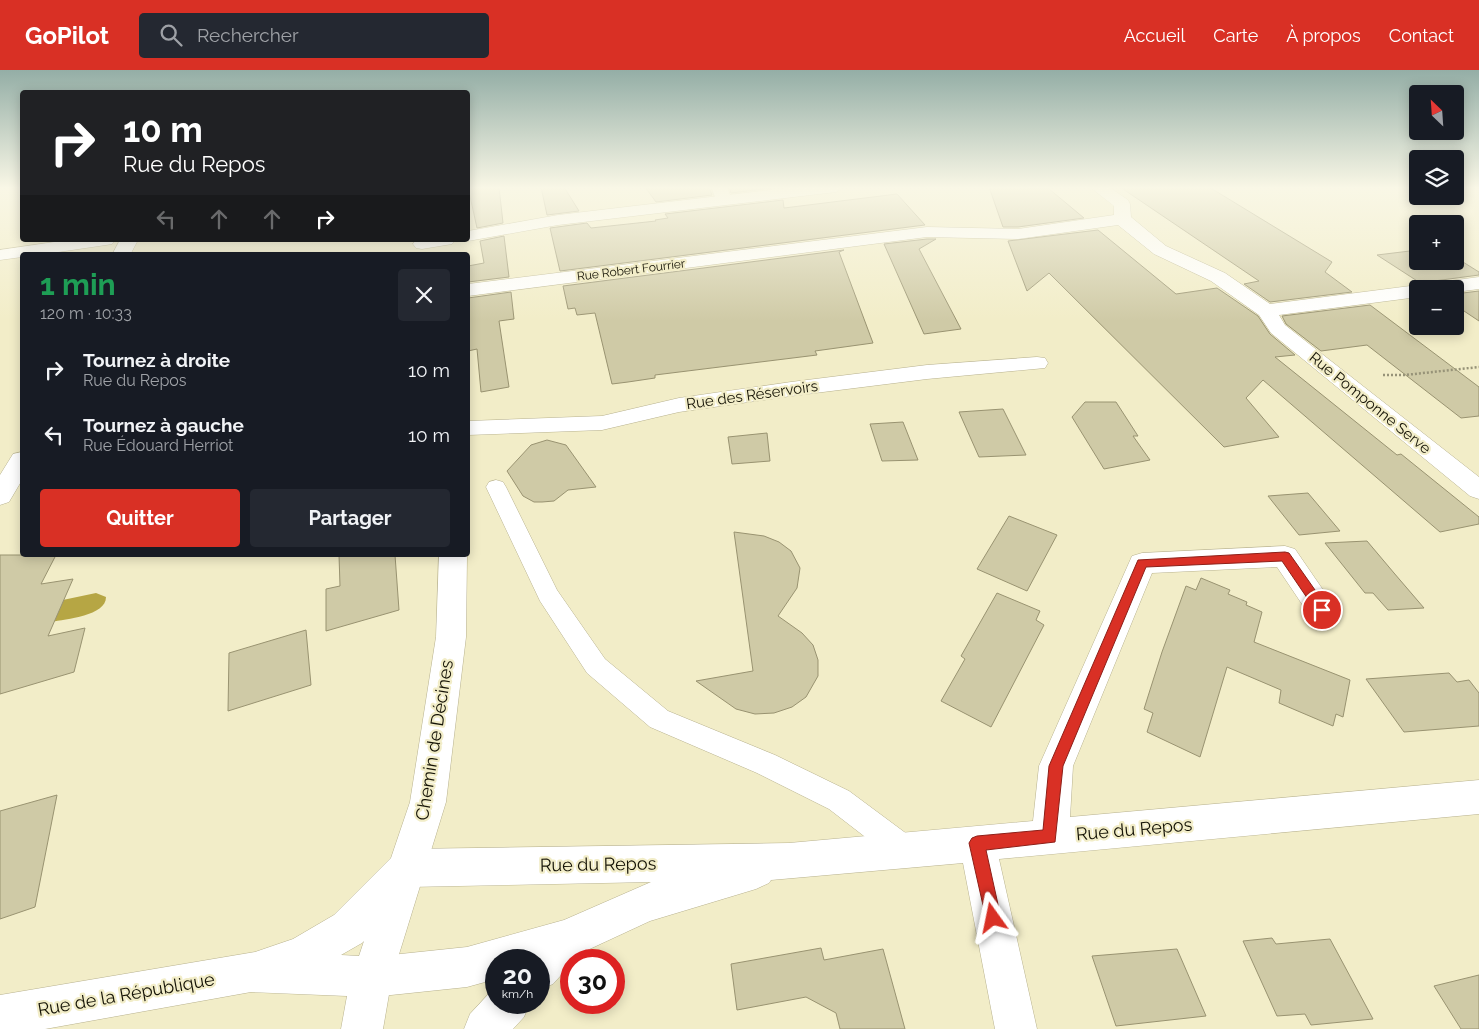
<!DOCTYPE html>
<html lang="fr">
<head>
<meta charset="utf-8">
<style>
  :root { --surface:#171b24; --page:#242831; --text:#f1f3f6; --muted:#9ea1a6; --accent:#d93025 }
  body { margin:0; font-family:Raleway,sans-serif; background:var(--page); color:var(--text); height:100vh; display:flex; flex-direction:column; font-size:19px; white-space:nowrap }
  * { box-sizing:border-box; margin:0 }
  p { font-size:16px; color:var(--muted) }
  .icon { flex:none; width:28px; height:28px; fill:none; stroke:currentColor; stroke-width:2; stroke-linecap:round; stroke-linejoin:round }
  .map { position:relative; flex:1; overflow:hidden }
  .drawer { position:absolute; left:20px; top:182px; width:450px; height:305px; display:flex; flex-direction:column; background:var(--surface); border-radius:5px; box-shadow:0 2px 12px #0003 }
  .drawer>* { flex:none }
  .hud { position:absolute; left:20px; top:20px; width:450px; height:152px; border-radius:5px; box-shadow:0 2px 12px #0003; background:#202124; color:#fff; overflow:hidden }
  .needle { width:32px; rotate:335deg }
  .controls { position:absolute; left:1409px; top:15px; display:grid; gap:10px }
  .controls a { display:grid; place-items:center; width:55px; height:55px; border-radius:5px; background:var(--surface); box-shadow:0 2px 12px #0003; font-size:25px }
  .speed { position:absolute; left:485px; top:879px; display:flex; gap:10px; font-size:25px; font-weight:700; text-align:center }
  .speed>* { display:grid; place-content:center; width:65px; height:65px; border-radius:50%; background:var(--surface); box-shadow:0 2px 12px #0003; line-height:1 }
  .speed small { font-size:12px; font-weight:400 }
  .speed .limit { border:8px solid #d22; background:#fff; color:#111 }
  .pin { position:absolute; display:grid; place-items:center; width:42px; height:42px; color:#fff; margin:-21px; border:2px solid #fff; border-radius:50%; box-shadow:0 1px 5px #0007 }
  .me { position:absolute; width:55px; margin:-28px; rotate:348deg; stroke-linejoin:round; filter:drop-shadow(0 0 4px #0008) }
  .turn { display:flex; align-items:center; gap:18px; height:105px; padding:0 20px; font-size:22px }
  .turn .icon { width:65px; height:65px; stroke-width:2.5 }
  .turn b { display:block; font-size:35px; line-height:42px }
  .lanes { display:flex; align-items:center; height:48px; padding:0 20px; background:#0003; justify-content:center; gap:25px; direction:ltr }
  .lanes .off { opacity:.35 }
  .round { display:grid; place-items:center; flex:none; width:52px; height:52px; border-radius:5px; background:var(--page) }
  .headline { display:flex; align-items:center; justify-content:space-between; height:85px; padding:0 20px }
  h1 { font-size:30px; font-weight:700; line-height:38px; color:#1e9e55 }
  .primary-button { display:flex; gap:10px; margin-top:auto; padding:10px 20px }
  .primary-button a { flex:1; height:58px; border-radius:5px; background:var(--accent); color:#fff; font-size:20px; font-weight:700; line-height:58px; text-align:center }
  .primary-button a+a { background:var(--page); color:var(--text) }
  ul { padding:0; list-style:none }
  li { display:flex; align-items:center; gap:15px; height:65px; padding:0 20px }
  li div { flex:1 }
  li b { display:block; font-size:19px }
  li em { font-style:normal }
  header { display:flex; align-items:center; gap:30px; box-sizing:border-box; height:70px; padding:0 25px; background:var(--accent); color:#fff }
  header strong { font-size:24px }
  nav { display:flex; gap:28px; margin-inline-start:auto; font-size:18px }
  .search { width:350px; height:45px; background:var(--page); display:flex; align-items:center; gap:12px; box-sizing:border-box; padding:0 18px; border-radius:5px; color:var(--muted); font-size:19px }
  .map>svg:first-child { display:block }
</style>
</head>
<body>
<header>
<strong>GoPilot</strong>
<div class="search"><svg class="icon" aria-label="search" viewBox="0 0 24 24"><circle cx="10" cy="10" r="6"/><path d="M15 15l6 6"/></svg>Rechercher</div>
<nav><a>Accueil</a><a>Carte</a><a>À propos</a><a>Contact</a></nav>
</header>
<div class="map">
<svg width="1479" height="959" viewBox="0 0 1479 959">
  <rect width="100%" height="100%" fill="#f2edc8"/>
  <!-- water -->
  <path fill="#b6a644" d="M 96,523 L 106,527 C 106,546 66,549 51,552 L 58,531 Z"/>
  <!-- building -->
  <path fill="#cfcaa6" stroke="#999371" d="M 468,117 L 499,117 L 503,153 L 477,158 Z
    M 541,117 L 564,117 L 579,141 L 547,145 Z
    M 645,117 L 709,117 L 712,125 L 656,132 Z
    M 729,117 L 779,117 L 731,123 Z
    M 989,117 L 1048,118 L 1084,148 L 1018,157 L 1003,157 Z
    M 1120,117 L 1209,117 L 1332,192 L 1325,202 L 1352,222 L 1270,232 L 1244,214 L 1259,211 Z
    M 897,124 L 925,155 L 560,201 L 550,158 L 587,153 L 591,158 L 656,151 L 655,150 L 668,148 L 665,144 L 783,130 L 784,138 Z
    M 1098,160 L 1176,224 L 1217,218 L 1258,246 L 1270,264 L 1295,285 L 1275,287 L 1397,385 L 1401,384 L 1479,447 L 1479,454 L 1440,462 L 1263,310 L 1246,328 L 1279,367 L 1224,377 L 1049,203 L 1027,221 L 1008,171 Z
    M 504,166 L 509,207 L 468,212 L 468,196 L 484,193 L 480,171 Z
    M 927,169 L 936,169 L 919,179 L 961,259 L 924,264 L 884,174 Z
    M 844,180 L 839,182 L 873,273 L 815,281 L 817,285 L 655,305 L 655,308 L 628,312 L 612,314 L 595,243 L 577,245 L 575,238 L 568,239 L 563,216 Z
    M 1418,180 L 1418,191 L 1455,191 L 1455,187 L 1479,202 L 1479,205 L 1434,211 L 1425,216 L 1377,185 Z
    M 1479,221 L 1479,251 L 1455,235 L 1455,224 Z
    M 511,222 L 514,249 L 499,251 L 509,317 L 481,322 L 477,279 L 468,281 L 468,228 Z
    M 1370,235 L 1479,317 L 1479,346 L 1461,348 L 1367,275 L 1321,281 L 1286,254 L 1282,246 Z
    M 1085,332 L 1116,332 L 1138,366 L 1133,366 L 1150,390 L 1104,399 L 1072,347 Z
    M 1003,339 L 1026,385 L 979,387 L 959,342 Z
    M 903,352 L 918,390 L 882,391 L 870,354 Z
    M 767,363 L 770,391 L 732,394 L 728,367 Z
    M 547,370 L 566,375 L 596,417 L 568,420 L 554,431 L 542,432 L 534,432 L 523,426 L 507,401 L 531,375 Z
    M 1308,423 L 1340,461 L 1299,465 L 1268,426 Z
    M 1009,446 L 1057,465 L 1027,521 L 977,499 Z
    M 734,462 L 764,466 L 779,472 L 791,481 L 800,498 L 797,518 L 778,546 L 802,563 L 813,575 L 818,590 L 818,606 L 806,627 L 792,637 L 774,643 L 755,644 L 736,639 L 696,611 L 753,601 Z
    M 1367,471 L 1394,503 L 1424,538 L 1388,540 L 1373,523 L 1365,523 L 1325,473 Z
    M 0,485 L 56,485 L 41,514 L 73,509 L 48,566 L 85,558 L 74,602 L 0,624 Z
    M 339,485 L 395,485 L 399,540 L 326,561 L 326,519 L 340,516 Z
    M 1201,508 L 1230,520 L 1228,524 L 1247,532 L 1246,535 L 1262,542 L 1254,572 L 1350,610 L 1343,647 L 1336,644 L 1333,656 L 1279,633 L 1281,620 L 1227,597 L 1200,687 L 1147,662 L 1153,643 L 1144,639 L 1162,582 L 1186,516 L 1196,520 Z
    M 997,523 L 1040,541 L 1036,550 L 1044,555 L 991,657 L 941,631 L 965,589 L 961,586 Z
    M 306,560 L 311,615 L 228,641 L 229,583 Z
    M 1449,603 L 1457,612 L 1469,610 L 1479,623 L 1479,656 L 1404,662 L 1366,609 Z
    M 57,725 L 35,837 L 0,849 L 0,741 Z
    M 1272,868 L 1276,874 L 1330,869 L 1373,949 L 1311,955 L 1305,944 L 1277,946 L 1243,871 Z
    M 821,878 L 824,890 L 883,879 L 905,959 L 840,959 L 836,943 L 806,927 L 737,940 L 731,894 Z
    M 1177,879 L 1206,946 L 1116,956 L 1092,886 Z
    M 1479,905 L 1479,959 L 1461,959 L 1434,916 Z"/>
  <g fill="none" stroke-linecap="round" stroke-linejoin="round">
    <defs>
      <path id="service" d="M 496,410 L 503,412 L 506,417 L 557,520 L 605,589 L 668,641 L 775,685 L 849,721 L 915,770 L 919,780 L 915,790 L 905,794 L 895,790 L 829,739 L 757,703 L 650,657 L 587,603 L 540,531 L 486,417 L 489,412 Z"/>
      <path id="minor" d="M 711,117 L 727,117 L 732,130 L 730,134 L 718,134 Z
        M 1090,117 L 1109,117 L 1128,130 L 1130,134 L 1131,147 L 1166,176 L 1225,203 L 1270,234 L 1418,215 L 1425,218 L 1434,213 L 1479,207 L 1479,219 L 1455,222 L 1455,219 L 1418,219 L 1418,227 L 1279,245 L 1285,255 L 1479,407 L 1479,429 L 1470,426 L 1271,263 L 1259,245 L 1211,211 L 1154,184 L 1118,155 L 1018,169 L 927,167 L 468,226 L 468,214 L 927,157 L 1018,159 L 1114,145 L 1114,136 Z
        M 68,170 L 115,170 L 112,174 L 106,175 L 38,185 L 22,185 L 22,187 L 0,190 L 0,180 Z
        M 1037,287 L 1045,288 L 1048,293 L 1045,298 L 927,309 L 791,326 L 679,342 L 602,360 L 468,365 L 468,351 L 602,346 L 679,328 L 791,312 L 927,295 Z
        M 1285,476 L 1295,479 L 1332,533 L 1337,541 L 1332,549 L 1322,553 L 1312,549 L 1277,497 L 1152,503 L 1073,696 L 1070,747 L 1479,710 L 1479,744 L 999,789 L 1037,959 L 995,959 L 963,793 L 771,810 L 769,813 L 756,819 L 650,851 L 581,883 L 575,890 L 571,890 L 571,894 L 553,914 L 539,920 L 539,890 L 496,890 L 496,909 L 467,917 L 372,927 L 358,921 L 352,907 L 358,893 L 372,887 L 467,877 L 564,850 L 651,812 L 408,817 L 395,811 L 389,798 L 395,785 L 408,779 L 789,773 L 1033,751 L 1039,696 L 1132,486 L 1142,483 Z
        M 496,916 L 496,932 L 530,932 L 524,947 L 513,959 L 464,959 L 470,944 Z"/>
      <path id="tertiary" d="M 795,117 L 844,117 L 836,122 L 558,155 L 468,171 L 463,170 L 468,170 L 468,161 L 558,145 Z
        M 120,170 L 138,170 L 130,185 L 112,185 Z
        M 416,170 L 455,170 L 452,174 L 422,179 L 416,178 L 413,174 Z
        M 22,382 L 22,410 L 9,432 L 0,435 L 0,405 L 13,384 Z
        M 439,485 L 467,485 L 466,567 L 446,732 L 392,907 L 383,959 L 341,959 L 347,926 L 251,922 L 45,959 L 0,959 L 0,925 L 255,882 L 293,869 L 334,845 L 391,788 L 410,732 L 436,567 ZM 364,871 L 359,886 L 341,885 L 362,873 Z"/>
    </defs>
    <!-- service casing -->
    <use href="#service" stroke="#b8b28f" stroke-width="1"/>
    <!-- minor casing -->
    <use href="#minor" stroke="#b8b28f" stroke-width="1"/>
    <!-- tertiary casing -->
    <use href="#tertiary" stroke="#b8b28f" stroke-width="1"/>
    <!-- path -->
    <path stroke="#979378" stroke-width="2.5" stroke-dasharray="2 2" stroke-linecap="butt" d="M 1383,305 L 1405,305 L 1479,297"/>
    <!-- service -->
    <use href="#service" fill="#fff" fill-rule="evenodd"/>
    <!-- minor -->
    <use href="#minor" fill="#fff" fill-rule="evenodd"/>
    <!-- tertiary -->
    <use href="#tertiary" fill="#fff" fill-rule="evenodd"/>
  </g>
  <!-- sky -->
  <linearGradient id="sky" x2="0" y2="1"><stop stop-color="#94aea6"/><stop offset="0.47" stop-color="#f9f7e6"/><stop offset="1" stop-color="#f9f7e6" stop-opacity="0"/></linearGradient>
  <rect width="1479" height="251" fill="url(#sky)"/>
  <!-- route -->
  <path fill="#d93025" stroke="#8d1f18" d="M 1285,482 L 1289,483 L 1327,537 L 1328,540 L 1327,544 L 1318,544 L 1282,491 L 1146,497 L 1063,696 L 1055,772 L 986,780 L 1001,848 L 998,853 L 993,856 L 987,853 L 969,773 L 972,768 L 977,766 L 1043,760 L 1049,696 L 1138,490 Z"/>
  <g text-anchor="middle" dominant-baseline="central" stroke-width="4.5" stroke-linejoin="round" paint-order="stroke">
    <!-- far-street labels -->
    <g font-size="12" fill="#151306" stroke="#f2edc8">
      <text transform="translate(631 200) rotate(-7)">Rue Robert Fourrier</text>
    </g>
    <!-- street labels -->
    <g font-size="15" fill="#151306" stroke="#f2edc8">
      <text transform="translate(752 325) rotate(-8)">Rue des Réservoirs</text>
      <text transform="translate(1370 333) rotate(39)">Rue Pomponne Serve</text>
    </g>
    <!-- near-street labels -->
    <g font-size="18" fill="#151306" stroke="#f2edc8">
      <text transform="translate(434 670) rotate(-81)">Chemin de Décines</text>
      <text transform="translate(1134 759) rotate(-5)">Rue du Repos</text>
      <text transform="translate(598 794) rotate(-1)">Rue du Repos</text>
      <text transform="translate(126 924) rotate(-10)">Rue de la République</text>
    </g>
  </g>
</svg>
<div class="controls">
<a><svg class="needle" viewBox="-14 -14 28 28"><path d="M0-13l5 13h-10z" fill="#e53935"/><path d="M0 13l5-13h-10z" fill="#9ea1a6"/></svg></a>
<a><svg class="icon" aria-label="layers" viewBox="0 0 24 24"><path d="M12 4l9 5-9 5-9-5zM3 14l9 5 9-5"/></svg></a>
<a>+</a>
<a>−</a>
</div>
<div class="speed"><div>20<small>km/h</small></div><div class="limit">30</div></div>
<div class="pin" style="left:1322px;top:540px;background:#d93025"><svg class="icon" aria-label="arrive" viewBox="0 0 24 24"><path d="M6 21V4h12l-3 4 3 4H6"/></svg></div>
<svg class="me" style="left:993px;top:848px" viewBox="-20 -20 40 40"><path d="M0-17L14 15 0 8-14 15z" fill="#d93025" stroke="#fff" stroke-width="4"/></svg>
<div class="hud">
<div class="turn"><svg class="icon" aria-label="right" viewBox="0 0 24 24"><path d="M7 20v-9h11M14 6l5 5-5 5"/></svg><div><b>10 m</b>Rue du Repos</div></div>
<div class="lanes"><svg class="icon off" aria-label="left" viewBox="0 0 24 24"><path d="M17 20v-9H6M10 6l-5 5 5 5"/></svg><svg class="icon off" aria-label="ahead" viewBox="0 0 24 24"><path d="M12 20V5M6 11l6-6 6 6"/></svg><svg class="icon off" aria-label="ahead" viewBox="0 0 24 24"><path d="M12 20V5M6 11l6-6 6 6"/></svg><svg class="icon" aria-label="right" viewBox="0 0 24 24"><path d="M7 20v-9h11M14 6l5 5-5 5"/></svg></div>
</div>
<section class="drawer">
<div class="headline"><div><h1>1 min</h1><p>120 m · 10:33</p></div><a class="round"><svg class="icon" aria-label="close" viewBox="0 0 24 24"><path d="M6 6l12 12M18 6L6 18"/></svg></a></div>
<ul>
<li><svg class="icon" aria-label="right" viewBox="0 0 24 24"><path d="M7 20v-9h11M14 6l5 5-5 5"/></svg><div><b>Tournez à droite</b><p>Rue du Repos</p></div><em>10 m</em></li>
<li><svg class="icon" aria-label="left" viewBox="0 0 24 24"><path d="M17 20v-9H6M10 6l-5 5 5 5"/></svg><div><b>Tournez à gauche</b><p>Rue Édouard Herriot</p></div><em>10 m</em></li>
</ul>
<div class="primary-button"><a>Quitter</a><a>Partager</a></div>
</section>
</div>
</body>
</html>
